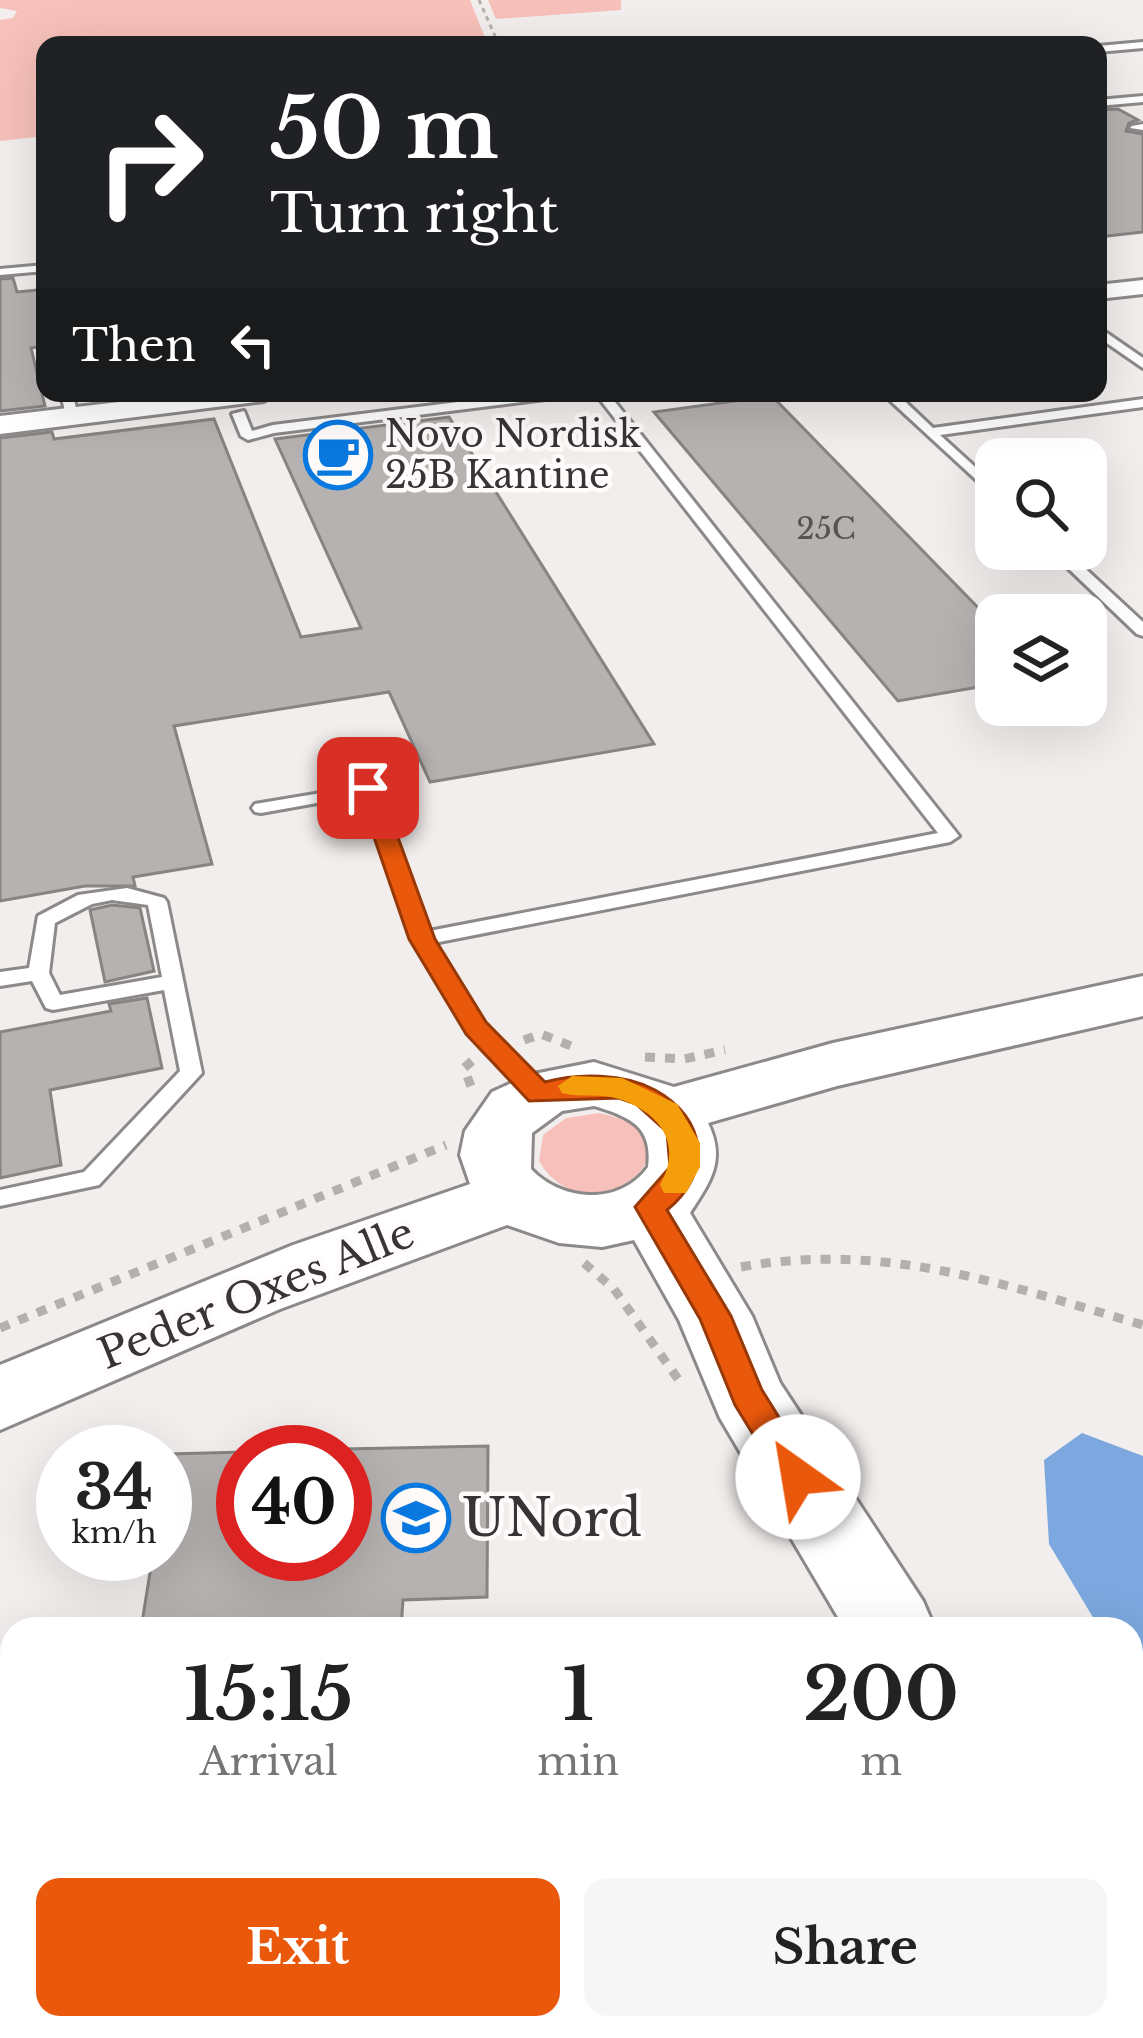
<!DOCTYPE html>
<html lang="en">
<head>
<meta charset="utf-8">
<style>
  :root { --surface:#fff; --page:#f6f6f6; --text:#222; --muted:#767676; --accent:#ea580c }
  body { margin:0; font-family:"Libre Baskerville",serif; background:var(--page); color:var(--text); height:100vh; display:flex; flex-direction:column; font-size:45px; white-space:nowrap }
  * { box-sizing:border-box; margin:0 }
  p { font-size:39px; color:var(--muted) }
  .icon { flex:none; width:66px; height:66px; fill:none; stroke:currentColor; stroke-width:2; stroke-linecap:round; stroke-linejoin:round }
  .map { position:relative; flex:1; overflow:hidden }
  .panel { position:absolute; left:0px; top:1617px; width:1143px; height:423px; display:flex; flex-direction:column; background:var(--surface); border-radius:36px 36px 0 0; box-shadow:0 12px 48px #0002 }
  .panel>* { flex:none }
  .banner { position:absolute; left:36px; top:36px; width:1071px; height:366px; border-radius:24px; box-shadow:0 12px 48px #0002; background:#202124; color:#fff; overflow:hidden }
  .controls { position:absolute; left:975px; top:438px; display:grid; gap:24px }
  .controls a { display:grid; place-items:center; width:132px; height:132px; border-radius:24px; background:var(--surface); box-shadow:0 12px 48px #0002; font-size:60px }
  .speed { position:absolute; left:36px; top:1425px; display:flex; gap:24px; font-size:60px; font-weight:700; text-align:center }
  .speed>* { display:grid; place-content:center; width:156px; height:156px; border-radius:50%; background:var(--surface); box-shadow:0 12px 48px #0002; line-height:1 }
  .speed small { font-size:30px; font-weight:400 }
  .speed .limit { border:18px solid #d22; background:#fff; color:#111 }
  .pin { position:absolute; display:grid; place-items:center; width:102px; height:102px; color:#fff; margin:-51px; border-radius:24px; box-shadow:0 6px 18px #0006 }
  .me { position:absolute; width:132px; margin:-66px; rotate:328deg; stroke-linejoin:round; filter:drop-shadow(0 0 9px #0008) }
  .turn { display:flex; align-items:center; gap:42px; height:252px; padding:0 36px; font-size:54px }
  .turn .icon { width:156px; height:156px; stroke-width:2.5 }
  .turn b { display:block; font-size:84px; line-height:102px }
  .then { display:flex; align-items:center; height:114px; padding:0 36px; background:#0003; gap:24px; font-size:45px }
  .eta { display:flex; justify-content:space-evenly; align-items:center; height:204px; text-align:center }
  .eta b { font-size:72px; font-weight:800; line-height:84px }
  .action { display:flex; gap:24px; margin-top:auto; padding:24px 36px }
  .action a { flex:1; height:138px; border-radius:24px; background:var(--accent); color:#fff; font-size:48px; font-weight:800; line-height:138px; text-align:center }
  .action a+a { background:var(--page); color:var(--text) }
  .map>svg:first-child { display:block }
</style>
</head>
<body>
<div class="map">
<svg width="1143" height="2038" viewBox="0 0 1143 2038">
  <rect width="100%" height="100%" fill="#f2eeed"/>
  <!-- green -->
  <path fill="#f7c0ba" d="M 0,0 L 470,0 L 488,45 L 45,45 L 45,136 L 0,141 L 0,20 L 13,18 L 17,11 L 0,8 Z
    M 488,0 L 621,0 L 621,10 L 496,19 Z
    M 599,1113 C 720,1136 589,1247 539,1161 L 543,1135 L 566,1118 Z"/>
  <!-- water -->
  <path fill="#7ca8df" d="M 1082,1433 L 1143,1456 L 1143,1702 L 1131,1682 L 1131,1629 L 1100,1629 L 1049,1544 L 1044,1460 Z"/>
  <!-- building -->
  <path fill="#b6b2b1" stroke="#878483" stroke-width="3" d="M 1118,109 L 1138,120 L 1129,123 L 1126,131 L 1143,134 L 1143,232 L 1098,237 L 1098,110 Z
    M 13,278 L 17,292 L 39,290 L 45,346 L 31,348 L 45,406 L 0,411 L 0,279 Z
    M 772,396 L 996,626 L 996,684 L 898,701 L 654,412 Z
    M 449,417 L 654,744 L 430,782 L 389,692 L 174,726 L 212,864 L 133,877 L 135,886 L 85,886 L 0,901 L 0,438 L 52,432 L 54,439 L 214,419 L 301,637 L 361,628 L 275,439 Z
    M 112,905 L 140,908 L 154,971 L 105,982 L 90,910 Z
    M 147,998 L 162,1068 L 50,1090 L 61,1165 L 0,1178 L 0,1032 L 111,1011 L 109,1004 Z
    M 488,1446 L 487,1597 L 403,1600 L 401,1629 L 141,1629 L 153,1554 L 165,1554 L 169,1454 L 243,1452 L 243,1554 L 345,1554 L 345,1449 Z"/>
  <g fill="none" stroke-linecap="round" stroke-linejoin="round">
    <defs>
      <path id="lane" d="M 1143,42 L 1143,48 L 1098,52 L 1098,46 Z
        M 1143,96 L 1143,102 L 1098,106 L 1098,100 Z
        M 1143,124 L 1143,130 L 1130,128 L 1132,126 Z
        M 45,265 L 45,271 L 0,275 L 0,269 Z
        M 1098,327 L 1143,358 L 1143,368 L 1098,337 Z
        M 61,393 L 73,393 L 78,419 L 66,416 Z
        M 530,393 L 567,393 L 561,397 L 274,433 L 248,440 L 241,436 L 232,414 L 244,411 L 252,431 L 273,425 Z
        M 595,393 L 608,393 L 959,836 L 950,842 L 434,943 L 484,1023 L 547,1089 L 550,1094 L 547,1099 L 531,1099 L 469,1033 L 412,939 L 362,795 L 261,813 L 255,812 L 252,808 L 255,804 L 375,784 L 429,931 L 938,833 Z
        M 882,393 L 896,393 L 933,428 L 1143,399 L 1143,407 L 940,435 L 996,486 L 996,498 Z
        M 1048,549 L 1064,549 L 1143,622 L 1143,636 L 1137,634 Z
        M 127,888 L 164,898 L 167,902 L 202,1073 L 99,1185 L 0,1206 L 0,1190 L 84,1172 L 180,1071 L 164,990 L 53,1010 L 46,1008 L 32,981 L 0,986 L 0,972 L 29,968 L 38,916 L 78,895 ZM 112,900 L 148,905 L 162,977 L 60,995 L 49,973 L 55,923 L 92,904 Z"/>
      <path id="street" d="M 1143,280 L 1143,294 L 1098,299 L 1098,285 Z
        M 195,393 L 278,393 L 264,401 L 0,434 L 0,416 Z"/>
      <path id="secondary" d="M 1143,976 L 1143,1016 L 837,1086 L 708,1123 C 726,1160 711,1181 690,1213 L 752,1316 L 780,1383 L 923,1601 L 935,1629 L 845,1629 L 720,1418 L 679,1320 L 634,1240 L 602,1247 L 559,1243 L 507,1225 L 280,1309 L 0,1430 L 0,1365 L 293,1245 L 470,1184 L 460,1155 L 465,1131 L 492,1092 L 529,1075 L 594,1062 L 674,1087 L 833,1043 ZM 594,1106 C 630,1117 653,1126 648,1167 C 620,1206 562,1202 531,1169 L 532,1133 L 562,1111 Z
        M 1131,1966 L 1143,1971 L 1143,2038 L 1089,2038 L 1085,2028 L 1131,2028 Z"/>
    </defs>
    <!-- lane casing -->
    <use href="#lane" stroke="#8d8989" stroke-width="6"/>
    <!-- street casing -->
    <use href="#street" stroke="#8d8989" stroke-width="6"/>
    <!-- secondary casing -->
    <use href="#secondary" stroke="#8d8989" stroke-width="6"/>
    <!-- path-far2 -->
    <path stroke="#b3b0af" stroke-width="3" stroke-dasharray="4.5 4.5" stroke-linecap="butt" d="M 479,0 L 499,45"/>
    <!-- path-far1 -->
    <path stroke="#b3b0af" stroke-width="9" stroke-dasharray="10 10" stroke-linecap="butt" d="M 524,1040 L 541,1034 L 571,1046
      M 645,1057 L 684,1059 L 725,1050
      M 472,1061 L 464,1068 L 472,1089
      M 584,1263 L 614,1289 L 683,1386
      M 741,1267 C 886,1241 1005,1285 1143,1325
      M 0,1328 L 446,1145"/>
    <!-- path -->
    <path stroke="#b3b0af" stroke-width="10" stroke-dasharray="14 14" stroke-linecap="butt" d="M 0,1735 L 12,1733"/>
    <!-- lane -->
    <use href="#lane" fill="#fff" fill-rule="evenodd"/>
    <!-- street -->
    <use href="#street" fill="#fff" fill-rule="evenodd"/>
    <!-- secondary -->
    <use href="#secondary" fill="#fff" fill-rule="evenodd"/>
  </g>
  <!-- route -->
  <path fill="#ea580c" stroke="#983908" stroke-width="3" d="M 368,781 L 380,788 L 435,939 L 486,1022 L 545,1082 C 578,1073 624,1073 655,1090 C 707,1118 713,1173 667,1210 L 731,1316 L 762,1390 L 810,1467 L 815,1477 L 810,1488 L 798,1492 L 786,1488 L 735,1405 L 700,1319 L 635,1207 L 670,1167 L 667,1132 L 636,1104 L 619,1098 L 529,1101 L 466,1034 L 409,939 L 357,788 Z"/>
  <!-- slow -->
  <path fill="#f59e0b" d="M 572,1076 L 622,1078 L 677,1104 L 700,1143 L 700,1167 L 686,1193 L 664,1193 L 660,1185 C 683,1145 661,1113 619,1099 C 602,1093 581,1098 562,1093 L 558,1086 Z"/>
  <!-- icons -->
  <defs>
    <symbol id="cafe-ring" viewBox="-11 -11 22 22"><circle r="9.5" fill="#fffbfb" stroke="#0978df" stroke-width="1.5"/><path d="M-5.5-4.5H6V0H3Q3 3.5 0 3.5H-2.5Q-5.5 3.5-5.5 0ZM3-3.2v2h1.7v-2ZM-6 4.5H4V6H-6Z" fill="#0978df"/></symbol>
    <symbol id="university-ring" viewBox="-11 -11 22 22"><circle r="9.5" fill="#fffbfb" stroke="#0978df" stroke-width="1.5"/><path d="M0-5L7-2L0 1L-7-2ZM-4 1L0 2.5L4 1V4Q0 6-4 4Z" fill="#0978df"/></symbol>
  </defs>
  <g fill-rule="evenodd">
    <use href="#cafe-ring" x="300" y="417" width="76" height="76"/>
    <use href="#university-ring" x="378" y="1480" width="76" height="76"/>
  </g>
  <g text-anchor="middle" dominant-baseline="central" stroke-width="9" stroke-linejoin="round" paint-order="stroke">
    <!-- far-number labels -->
    <g font-size="30" fill="#565453">
      <text x="826" y="528">25C</text>
    </g>
    <!-- far-poi labels -->
    <g font-size="36" fill="#363434" stroke="#fffbfb" text-anchor="start">
      <text x="385" y="434">Novo Nordisk<tspan x="385" dy="41">25B Kantine</tspan></text>
    </g>
    <!-- street labels -->
    <g font-size="42" fill="#363434" stroke="#fffbfb">
      <text transform="translate(256 1293) rotate(-22)">Peder Oxes Alle</text>
    </g>
    <!-- near-poi labels -->
    <g font-size="51" fill="#363434" stroke="#fffbfb" text-anchor="start">
      <text x="462" y="1518">UNord</text>
    </g>
  </g>
</svg>
<div class="controls">
<a><svg class="icon" aria-label="search" viewBox="0 0 24 24"><circle cx="10" cy="10" r="6"/><path d="M15 15l6 6"/></svg></a>
<a><svg class="icon" aria-label="layers" viewBox="0 0 24 24"><path d="M12 4l9 5-9 5-9-5zM3 14l9 5 9-5"/></svg></a>
</div>
<div class="speed"><div>34<small>km/h</small></div><div class="limit">40</div></div>
<div class="pin" style="left:368px;top:788px;background:#d93025"><svg class="icon" aria-label="arrive" viewBox="0 0 24 24"><path d="M6 21V4h12l-3 4 3 4H6"/></svg></div>
<svg class="me" style="left:798px;top:1477px" viewBox="-20 -20 40 40"><circle r="19" fill="#fff"/><path d="M0-13L10 11 0 6-10 11z" fill="#ea580c"/></svg>
<div class="banner">
<div class="turn"><svg class="icon" aria-label="right" viewBox="0 0 24 24"><path d="M7 20v-9h11M14 6l5 5-5 5"/></svg><div><b>50 m</b>Turn right</div></div>
<div class="then">Then<svg class="icon" aria-label="left" viewBox="0 0 24 24"><path d="M17 20v-9H6M10 6l-5 5 5 5"/></svg></div>
</div>
<section class="panel">
<div class="eta">
<div><b>15:15</b><p>Arrival</p></div>
<div><b>1</b><p>min</p></div>
<div><b>200</b><p>m</p></div>
</div>
<div class="action"><a>Exit</a><a>Share</a></div>
</section>
</div>
</body>
</html>
